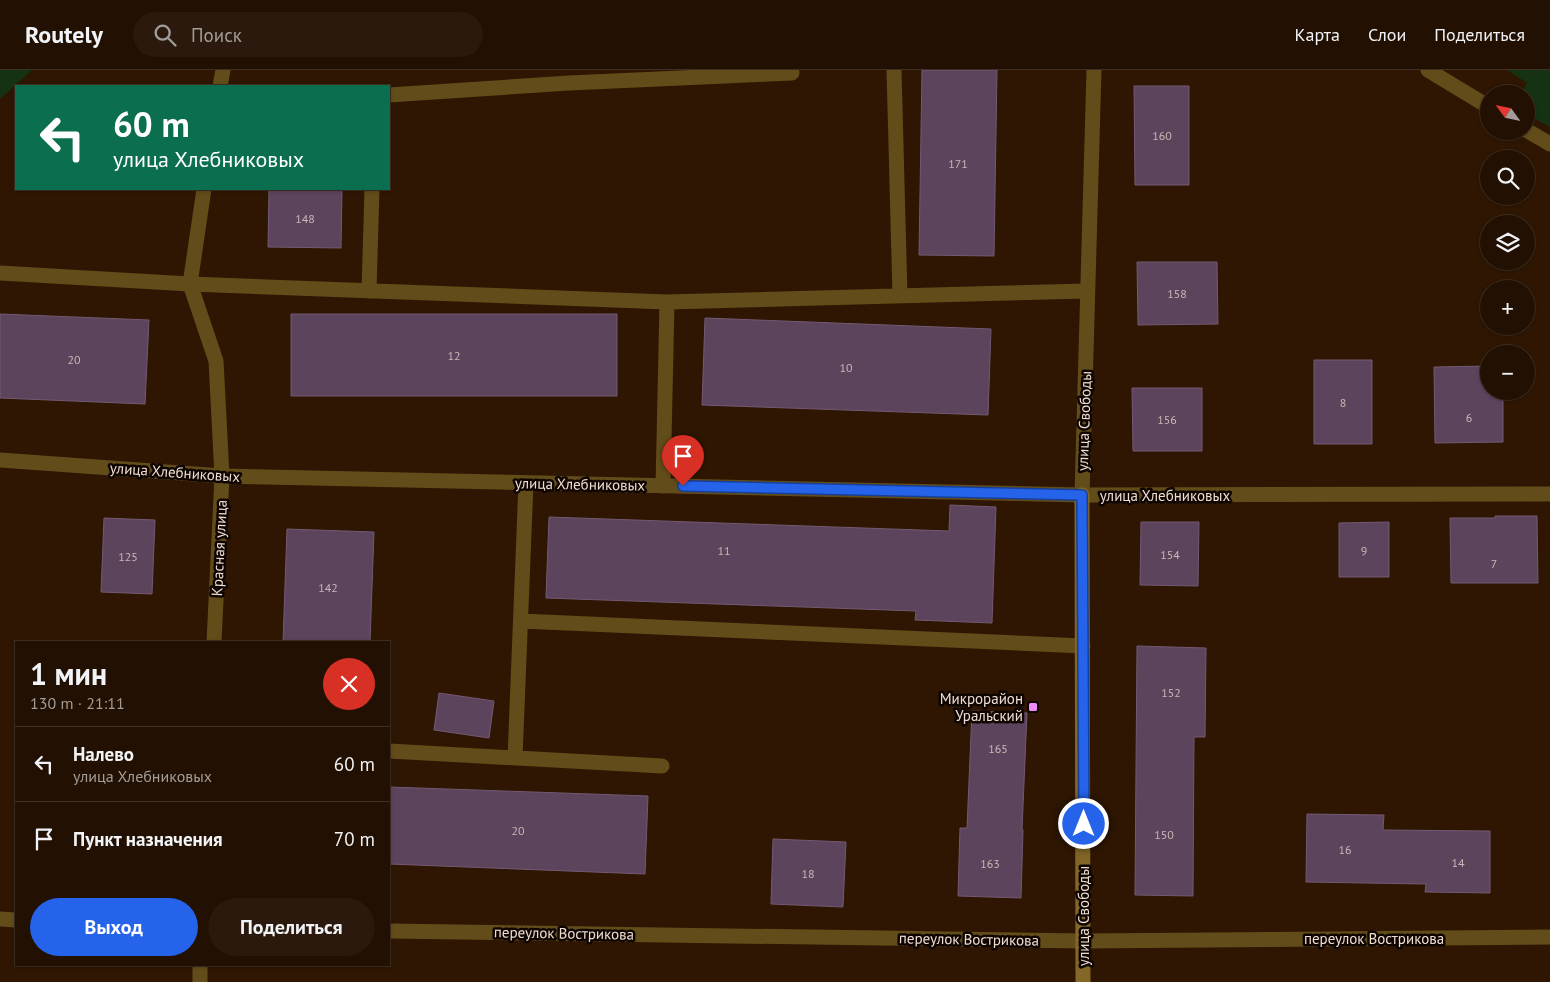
<!DOCTYPE html>
<html lang="ru">
<head>
<meta charset="utf-8">
<style>
  :root { --surface:#221002; --page:#2a190c; --text:#f1f3f6; --muted:#a29d99; --line:#3f3024; --accent:#2563eb }
  body { margin:0; font-family:"PT Sans",sans-serif; background:var(--page); color:var(--text); height:100vh; display:flex; flex-direction:column; font-size:19px; white-space:nowrap }
  * { box-sizing:border-box; margin:0 }
  p { font-size:16px; color:var(--muted) }
  .icon { flex:none; width:28px; height:28px; fill:none; stroke:currentColor; stroke-width:2; stroke-linecap:round; stroke-linejoin:round }
  .map { position:relative; flex:1; overflow:hidden }
  .details { position:absolute; left:15px; top:571px; width:375px; height:325px; display:flex; flex-direction:column; background:var(--surface); border-radius:0px; box-shadow:0 1px 4px #0004,0 0 0 1px var(--line) }
  .details>* { flex:none }
  .top-card { position:absolute; left:15px; top:15px; width:375px; height:105px; border-radius:0px; box-shadow:0 1px 4px #0004,0 0 0 1px var(--line); background:#0b6e4f; color:#fff; overflow:hidden }
  .needle { width:32px; rotate:303deg }
  .fabs { position:absolute; left:1480px; top:15px; display:grid; gap:10px }
  .fabs a { display:grid; place-items:center; width:55px; height:55px; border-radius:50%; background:var(--surface); box-shadow:0 1px 4px #0004,0 0 0 1px var(--line); font-size:25px }
  .pin { position:absolute; display:grid; place-items:center; width:42px; height:42px; color:#fff; margin:-51px -21px; border-radius:50% 50% 50% 0; rotate:-45deg; box-shadow:0 0 5px #0007 }
  .pin .icon { rotate:45deg }
  .me { position:absolute; width:55px; margin:-28px; rotate:0deg; stroke-linejoin:round; filter:drop-shadow(0 0 4px #0008) }
  .turn { display:flex; align-items:center; gap:18px; height:105px; padding:0 15px; font-size:22px }
  .turn .icon { width:65px; height:65px; stroke-width:2.5 }
  .turn b { display:block; font-size:35px; line-height:42px }
  .round { display:grid; place-items:center; flex:none; width:52px; height:52px; border-radius:26px; background:var(--page) }
  .overview { display:flex; align-items:center; justify-content:space-between; height:85px; padding:0 15px }
  h1 { font-size:30px; font-weight:600; line-height:38px }
  .button { display:flex; gap:10px; margin-top:auto; padding:10px 15px }
  .button a { flex:1; height:58px; border-radius:30px; background:var(--accent); color:#fff; font-size:20px; font-weight:600; line-height:58px; text-align:center }
  .button a+a { background:var(--page); color:var(--text) }
  ul { padding:0; list-style:none }
  li { display:flex; align-items:center; gap:15px; height:75px; padding:0 15px; border-top:1px solid var(--line) }
  li div { flex:1 }
  li b { display:block; font-size:19px }
  li em { font-style:normal }
  header { display:flex; align-items:center; gap:30px; box-sizing:border-box; height:70px; padding:0 25px; background:var(--surface); border-bottom:1px solid var(--line) }
  header strong { font-size:24px }
  nav { display:flex; gap:28px; margin-inline-start:auto; font-size:18px }
  .search { width:350px; height:45px; background:var(--page); display:flex; align-items:center; gap:12px; box-sizing:border-box; padding:0 18px; border-radius:28px; color:var(--muted); font-size:19px }
  .map>svg:first-child { display:block }
</style>
</head>
<body>
<header>
<strong>Routely</strong>
<div class="search"><svg class="icon" aria-label="search" viewBox="0 0 24 24"><circle cx="10" cy="10" r="6"/><path d="M15 15l6 6"/></svg>Поиск</div>
<nav><a>Карта</a><a>Слои</a><a>Поделиться</a></nav>
</header>
<div class="map">
<svg width="1550" height="912" viewBox="0 0 1550 912">
  <rect width="100%" height="100%" fill="#2e1602"/>
  <!-- green -->
  <path fill="#153313" d="M 0,0 L 32,0 L 0,29 Z
    M 1507,0 L 1550,0 L 1550,57 L 1526,44 L 1526,24 L 1520,24 L 1527,13 Z"/>
  <!-- building -->
  <path fill="#5c445c" stroke="#735a73" d="M 922,0 L 997,0 L 994,186 L 919,185 Z
    M 1134,16 L 1189,16 L 1189,115 L 1135,115 Z
    M 269,119 L 342,119 L 341,178 L 268,177 Z
    M 1137,192 L 1217,192 L 1218,254 L 1138,255 Z
    M 0,244 L 149,250 L 145,334 L 0,328 Z
    M 291,244 L 617,244 L 617,326 L 291,326 Z
    M 705,248 L 991,259 L 988,345 L 702,335 Z
    M 1314,290 L 1372,290 L 1372,374 L 1314,374 Z
    M 1489,296 L 1489,321 L 1503,321 L 1503,372 L 1435,373 L 1434,297 Z
    M 1132,318 L 1202,318 L 1202,381 L 1133,381 Z
    M 950,435 L 996,437 L 992,553 L 915,550 L 916,541 L 546,528 L 549,447 L 949,461 Z
    M 1495,446 L 1537,446 L 1538,513 L 1451,513 L 1450,448 L 1495,448 Z
    M 104,448 L 155,450 L 152,524 L 101,522 Z
    M 1141,452 L 1199,452 L 1198,516 L 1140,515 Z
    M 1389,452 L 1389,507 L 1339,507 L 1339,453 Z
    M 287,459 L 374,462 L 370,572 L 283,572 Z
    M 1137,576 L 1206,578 L 1205,667 L 1194,667 L 1193,826 L 1135,825 Z
    M 439,623 L 494,631 L 489,668 L 434,660 Z
    M 972,641 L 1027,643 L 1022,760 L 1023,760 L 1021,828 L 958,826 L 960,758 L 967,758 Z
    M 389,717 L 648,726 L 645,804 L 389,794 Z
    M 1307,744 L 1384,745 L 1383,760 L 1490,761 L 1490,823 L 1425,822 L 1426,814 L 1306,812 Z
    M 773,769 L 846,772 L 843,837 L 771,834 Z"/>
  <g fill="none" stroke-linecap="round" stroke-linejoin="round">
    <!-- lane -->
    <path stroke="#624c19" stroke-width="15" d="M 894,0 L 900,226
      M 1428,0 L 1489,37
      M 389,25 L 569,13 L 792,3
      M 1526,60 L 1550,74
      M 0,203 L 190,214 L 667,232 L 1087,221
      M 369,221 L 372,119
      M 663,416 L 667,232
      M 521,551 L 1083,576
      M 389,681 L 662,696
      M 515,688 L 526,413"/>
    <!-- street -->
    <path stroke="#624c19" stroke-width="15" d="M 220,16 L 223,0
      M 204,119 L 190,214 L 216,291 L 222,406 L 214,572
      M 0,390 L 222,406 L 1082,425 L 1550,424
      M 1082,425 L 1094,0
      M 0,849 L 16,850
      M 389,861 L 1084,871 L 1550,867
      M 200,912 L 200,895"/>
    <!-- secondary -->
    <path stroke="#836728" stroke-width="15" d="M 1082,425 L 1083,912"/>
  </g>
  <g fill="none" stroke-linecap="round" stroke-linejoin="round">
    <defs>
      <path id="route" d="M 683,416 L 1082,425 L 1084,754"/>
    </defs>
    <!-- route casing -->
    <use href="#route" stroke="#184099" stroke-width="12"/>
    <!-- route -->
    <use href="#route" stroke="#2563eb" stroke-width="9"/>
  </g>
  <!-- markers -->
  <rect fill="#ef8bf7" stroke="#0e0501" stroke-width="2" x="1028" y="632" width="10" height="10" rx="2.5"/>
  <g text-anchor="middle" dominant-baseline="central" stroke-width="5" stroke-linejoin="round" paint-order="stroke">
    <!-- number labels -->
    <g font-size="12" fill="#cab7b4">
      <text x="1162" y="65">160</text>
      <text x="958" y="93">171</text>
      <text x="305" y="148">148</text>
      <text x="1177" y="223">158</text>
      <text x="454" y="285">12</text>
      <text x="74" y="289">20</text>
      <text x="846" y="297">10</text>
      <text x="1343" y="332">8</text>
      <text x="1469" y="347">6</text>
      <text x="1167" y="349">156</text>
      <text x="724" y="480">11</text>
      <text x="1364" y="480">9</text>
      <text x="1170" y="484">154</text>
      <text x="128" y="486">125</text>
      <text x="1494" y="493">7</text>
      <text x="328" y="517">142</text>
      <text x="1171" y="622">152</text>
      <text x="998" y="678">165</text>
      <text x="518" y="760">20</text>
      <text x="1164" y="764">150</text>
      <text x="1345" y="779">16</text>
      <text x="1458" y="792">14</text>
      <text x="990" y="793">163</text>
      <text x="808" y="803">18</text>
    </g>
    <!-- street labels -->
    <g font-size="15" fill="#eeddd1" stroke="#0e0501">
      <text transform="translate(1084 351) rotate(-88)">улица Свободы</text>
      <text transform="translate(175 402) rotate(4)">улица Хлебниковых</text>
      <text transform="translate(580 414) rotate(1)">улица Хлебниковых</text>
      <text x="1165" y="425">улица Хлебниковых</text>
      <text transform="translate(219 478) rotate(-87)">Красная улица</text>
      <text transform="translate(1083 846) rotate(-90)">улица Свободы</text>
      <text transform="translate(564 863) rotate(1)">переулок Вострикова</text>
      <text x="1374" y="868">переулок Вострикова</text>
      <text transform="translate(969 869) rotate(1)">переулок Вострикова</text>
    </g>
    <!-- poi labels -->
    <g font-size="15" fill="#eeddd1" stroke="#0e0501" text-anchor="end">
      <text x="1023" y="628">Микрорайон<tspan x="1023" dy="17">Уральский</tspan></text>
    </g>
  </g>
</svg>
<div class="fabs">
<a><svg class="needle" viewBox="-14 -14 28 28"><path d="M0-13l5 13h-10z" fill="#e53935"/><path d="M0 13l5-13h-10z" fill="#a29d99"/></svg></a>
<a><svg class="icon" aria-label="search" viewBox="0 0 24 24"><circle cx="10" cy="10" r="6"/><path d="M15 15l6 6"/></svg></a>
<a><svg class="icon" aria-label="layers" viewBox="0 0 24 24"><path d="M12 4l9 5-9 5-9-5zM3 14l9 5 9-5"/></svg></a>
<a>+</a>
<a>−</a>
</div>
<div class="pin" style="left:683px;top:416px;background:#d93025"><svg class="icon" aria-label="arrive" viewBox="0 0 24 24"><path d="M6 21V4h12l-3 4 3 4H6"/></svg></div>
<svg class="me" style="left:1084px;top:754px" viewBox="-20 -20 40 40"><circle r="17" fill="#2563eb" stroke="#fff" stroke-width="3"/><path d="M0-11L8 9 0 5-8 9z" fill="#fff"/></svg>
<div class="top-card">
<div class="turn"><svg class="icon" aria-label="left" viewBox="0 0 24 24"><path d="M17 20v-9H6M10 6l-5 5 5 5"/></svg><div><b>60 m</b>улица Хлебниковых</div></div>
</div>
<section class="details">
<div class="overview"><div><h1>1 мин</h1><p>130 m · 21:11</p></div><a class="round" style="background:#d93025;color:#fff"><svg class="icon" aria-label="close" viewBox="0 0 24 24"><path d="M6 6l12 12M18 6L6 18"/></svg></a></div>
<ul>
<li><svg class="icon" aria-label="left" viewBox="0 0 24 24"><path d="M17 20v-9H6M10 6l-5 5 5 5"/></svg><div><b>Налево</b><p>улица Хлебниковых</p></div><em>60 m</em></li>
<li><svg class="icon" aria-label="arrive" viewBox="0 0 24 24"><path d="M6 21V4h12l-3 4 3 4H6"/></svg><div><b>Пункт назначения</b></div><em>70 m</em></li>
</ul>
<div class="button"><a>Выход</a><a>Поделиться</a></div>
</section>
</div>
</body>
</html>
